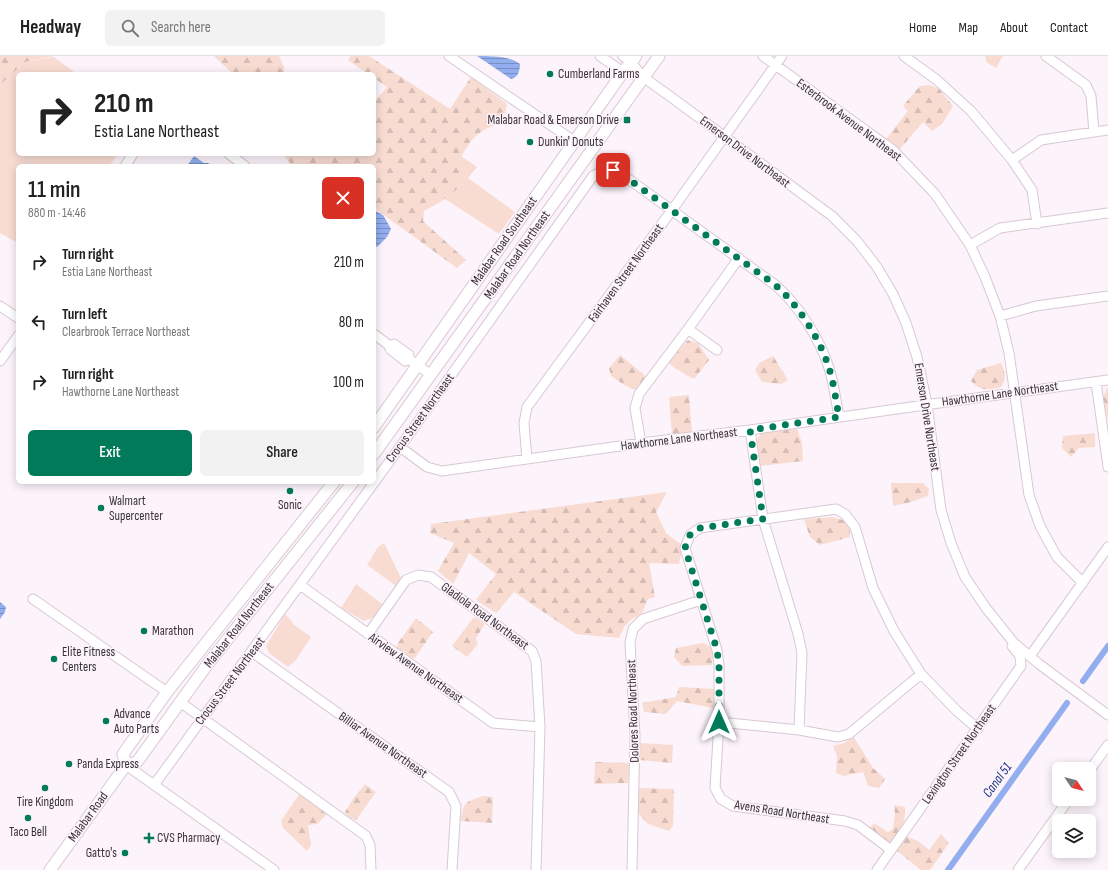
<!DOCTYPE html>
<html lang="en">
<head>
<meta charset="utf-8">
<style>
  :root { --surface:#fff; --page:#f2f2f2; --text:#222; --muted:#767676; --line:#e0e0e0; --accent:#007a58 }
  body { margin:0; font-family:"Sofia Sans Condensed",sans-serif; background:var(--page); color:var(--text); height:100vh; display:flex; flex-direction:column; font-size:15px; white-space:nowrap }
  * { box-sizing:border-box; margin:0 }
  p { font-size:13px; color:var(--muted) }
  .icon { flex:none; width:22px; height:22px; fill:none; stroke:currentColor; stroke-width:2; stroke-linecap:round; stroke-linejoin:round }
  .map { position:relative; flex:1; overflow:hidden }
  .details { position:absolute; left:16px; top:108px; width:360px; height:320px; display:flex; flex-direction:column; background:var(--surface); border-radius:6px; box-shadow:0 2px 10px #0003 }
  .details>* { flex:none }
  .banner { position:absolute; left:16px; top:16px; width:360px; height:84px; border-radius:6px; box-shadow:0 2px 10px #0003; background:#fff; color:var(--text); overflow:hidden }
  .needle { width:26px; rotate:125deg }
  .tools { position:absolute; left:1052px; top:706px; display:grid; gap:8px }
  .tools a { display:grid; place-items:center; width:44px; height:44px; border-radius:6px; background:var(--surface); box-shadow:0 2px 10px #0003; font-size:20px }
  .pin { position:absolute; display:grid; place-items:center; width:34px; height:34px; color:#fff; margin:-17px; border-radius:8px; box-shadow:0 2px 6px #0006 }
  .me { position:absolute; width:44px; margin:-22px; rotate:0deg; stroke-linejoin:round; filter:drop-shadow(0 0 3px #0008) }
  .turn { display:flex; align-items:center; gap:14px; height:84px; padding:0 12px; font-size:18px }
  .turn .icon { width:52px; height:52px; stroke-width:2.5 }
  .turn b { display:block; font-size:28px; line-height:34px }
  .round { display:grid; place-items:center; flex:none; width:42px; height:42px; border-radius:6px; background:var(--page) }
  .summary { display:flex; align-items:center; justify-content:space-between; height:68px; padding:0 12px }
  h1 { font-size:24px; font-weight:600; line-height:30px }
  .cta { display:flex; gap:8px; margin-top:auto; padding:8px 12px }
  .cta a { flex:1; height:46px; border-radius:6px; background:var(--accent); color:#fff; font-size:16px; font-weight:600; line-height:46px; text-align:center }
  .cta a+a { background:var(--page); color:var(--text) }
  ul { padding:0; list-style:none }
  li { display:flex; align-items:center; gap:12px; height:60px; padding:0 12px }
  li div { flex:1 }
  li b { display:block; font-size:15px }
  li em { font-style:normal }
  header { display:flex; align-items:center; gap:24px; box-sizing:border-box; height:56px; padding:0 20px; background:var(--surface); border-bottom:1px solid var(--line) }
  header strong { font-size:19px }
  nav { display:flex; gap:22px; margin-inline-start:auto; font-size:14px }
  .search { width:280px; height:36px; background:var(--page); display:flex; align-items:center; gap:10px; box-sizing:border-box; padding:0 14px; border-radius:6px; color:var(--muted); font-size:15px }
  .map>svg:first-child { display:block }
</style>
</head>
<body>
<header>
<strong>Headway</strong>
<div class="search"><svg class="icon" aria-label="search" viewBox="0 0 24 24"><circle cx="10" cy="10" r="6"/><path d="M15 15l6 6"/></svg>Search here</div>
<nav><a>Home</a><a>Map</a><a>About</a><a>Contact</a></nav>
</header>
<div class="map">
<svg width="1108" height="814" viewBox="0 0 1108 814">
  <defs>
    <pattern id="forest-firs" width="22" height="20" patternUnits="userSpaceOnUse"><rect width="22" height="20" fill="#f8dcd2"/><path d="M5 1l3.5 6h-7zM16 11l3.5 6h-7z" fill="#d5bdb5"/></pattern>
    <pattern id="water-rules" width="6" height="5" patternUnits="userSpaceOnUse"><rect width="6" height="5" fill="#92aeef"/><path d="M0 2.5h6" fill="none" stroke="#788ec2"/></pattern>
  </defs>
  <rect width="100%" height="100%" fill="#fdf3fb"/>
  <!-- grass -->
  <path fill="#f8dcd2" d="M 985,0 L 1003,0 L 996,12 L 986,6 Z
    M 54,1 L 77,18 L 18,18 L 18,98 L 118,98 L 109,110 L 18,110 L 18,187 L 0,177 L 0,29 L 25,6 Z
    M 461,100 L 477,111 L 468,122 L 515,156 L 499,178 L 445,143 L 465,127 L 457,112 Z
    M 384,487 L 401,522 L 396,530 L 367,509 L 378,491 Z
    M 356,528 L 382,548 L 374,561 L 364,565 L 341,552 Z
    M 285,558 L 290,563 L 294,569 L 311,581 L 296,604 L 288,611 L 269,597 L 266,590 Z"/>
  <!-- forest -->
  <path fill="url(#forest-firs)" d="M 0,0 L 55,0 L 25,6 L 0,29 Z
    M 214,0 L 279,0 L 284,11 L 284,18 L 233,18 Z
    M 351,0 L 369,0 L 450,53 L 471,21 L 507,48 C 506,52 505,59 503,63 C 499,70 490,70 484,74 C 469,83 463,96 457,112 L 465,127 L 442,145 L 424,155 L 423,165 L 466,204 L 457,212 L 374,152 L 374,110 L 292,110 L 283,98 L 374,98 L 374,46 L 387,31 L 374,22 L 374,18 L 368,18 L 348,4 Z
    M 930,29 L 939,33 L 953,50 L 942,68 L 932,75 L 923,66 L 900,93 L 886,83 L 908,55 L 903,50 L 920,30 Z
    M 688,284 L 698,287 L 709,304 L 694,323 L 686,319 L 668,307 Z
    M 620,299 L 648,322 L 639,335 L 626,330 L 611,320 L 609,312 Z
    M 773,300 L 788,324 L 781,328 L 762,326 L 755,314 L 759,307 Z
    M 1001,307 C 1005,316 1007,323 1001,331 C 987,334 982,336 971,325 L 977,314 Z
    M 1107,332 L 1108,332 L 1108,364 L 1103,342 Z
    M 689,339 L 692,376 L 672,378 L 669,341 Z
    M 797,373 L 802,387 L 803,405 L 760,410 C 758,398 752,384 763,376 Z
    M 1095,377 L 1095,391 L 1079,392 L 1071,401 L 1062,392 L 1063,380 Z
    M 891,427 L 923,427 L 929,433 L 928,440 L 911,446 L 893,450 Z
    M 667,436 L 656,456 L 666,477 L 683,490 L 679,508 L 649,507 L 655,541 L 648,543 L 642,557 L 631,564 L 624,571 L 619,582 L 576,578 L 514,536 L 496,557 L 476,544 L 496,518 L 469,497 L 453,528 L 438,515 L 454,487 L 430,477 L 431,468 Z
    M 832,461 L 843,464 L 850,469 L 850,481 L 820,489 L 810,481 L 804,463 Z
    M 474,561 L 485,568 L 476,582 L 478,588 L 467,601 L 452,590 Z
    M 416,562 L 433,576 L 414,603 L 396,593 L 398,587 Z
    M 703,587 L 713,592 L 712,609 L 682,610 L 674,601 L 676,592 Z
    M 679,631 L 716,633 L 713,652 L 677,645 L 666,658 L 644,656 L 642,647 L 676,641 Z
    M 853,680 L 873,712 L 885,723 L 879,732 L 868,730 L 863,716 L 844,720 L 836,717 L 837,700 L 833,690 L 844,687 Z
    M 639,687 L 673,689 L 672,707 L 640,704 Z
    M 595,706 L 629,707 L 628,727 L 594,728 Z
    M 365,728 L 376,736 L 356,764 L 350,762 L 345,756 L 353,743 Z
    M 637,732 L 674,733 L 673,770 L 669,775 L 648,768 L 636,755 Z
    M 300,737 L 328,757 L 317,768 L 308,769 L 311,789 L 307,795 L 283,772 L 281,765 Z
    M 483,740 L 493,741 L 492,767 L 461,765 C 463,746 465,746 483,740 Z
    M 894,749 L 905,751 C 906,769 900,777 889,789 L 868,774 L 874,767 L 888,776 L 893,773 L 895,758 Z
    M 941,778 L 949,787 L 930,814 L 921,814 L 896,794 L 905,780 L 918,785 L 929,794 Z"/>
  <!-- water -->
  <path fill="url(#water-rules)" d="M 477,0 C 491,0 510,0 520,8 C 520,14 518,22 511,23 Z
    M 194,100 L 204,107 L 208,107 L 212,110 L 187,110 Z
    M 374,154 L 383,159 L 391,173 L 387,181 L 377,191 L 374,189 Z
    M 0,546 L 6,551 L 5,556 L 0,563 Z"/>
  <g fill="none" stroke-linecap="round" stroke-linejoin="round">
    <!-- canal -->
    <path stroke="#92aeef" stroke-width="6" d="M 1083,625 L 1108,590
      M 948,814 L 1067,647"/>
    <defs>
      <path id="minor" d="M 449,0 L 574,85
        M 600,0 L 623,16 L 643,21
        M 623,0 L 631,6 L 643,21 L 671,41 L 832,160 L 857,185 L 877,211 L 893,238 L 906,267 L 917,301 L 927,348 L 941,454 L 951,487 L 965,521 L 986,552 L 1014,587 L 1039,608 L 1108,659
        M 763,0 L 894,95 L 935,138 L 970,189 L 985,221 L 1000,260 L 1003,272 L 1009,297 L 1029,439 L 1040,470 L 1057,501 L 1083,527
        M 904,0 L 937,24 L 971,55 L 1012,104 L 1032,134 L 1037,168
        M 1046,0 L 1086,29 L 1091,40 L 1094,76
        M 229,98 L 245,110
        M 1012,104 L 1041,84 L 1108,74
        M 125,110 L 133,98
        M 970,189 L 1000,172 L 1108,157
        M 0,250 L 18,262
        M 1000,260 L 1036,250 L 1108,240
        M 688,273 L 717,294
        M 374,278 L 390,290 L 390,293 L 405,305 L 409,303 L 431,319
        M 390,290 L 394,288 L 409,299 L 409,303
        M 0,305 L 18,280
        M 1096,326 L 1108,411
        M 750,374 L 763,463 L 798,578 L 802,597 L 799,674
        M 641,387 L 635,352 L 639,338 L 688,273 L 739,202
        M 400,391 L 427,411 L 442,415 L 641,387 L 750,374 L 932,348 L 1108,324
        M 527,403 L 524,367 L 527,351 L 672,154 L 782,0
        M 300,529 L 493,667 L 540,671
        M 33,543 L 167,636
        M 368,578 L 406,524 L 418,519 L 431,521 L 532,595 L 536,605 L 540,671 L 536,814
        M 252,596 L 449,736 L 456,750 L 452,814
        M 1030,600 L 1108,491
        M 180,646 L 366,780 L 370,789 L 371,814
        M 719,666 L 799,674 L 838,681 L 849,678 L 921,618
        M 126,709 L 274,814
        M 1089,715 L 1108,689
        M 154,729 L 400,391 L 593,120 C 607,112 614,113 627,122 L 774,228 C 798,248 820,283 829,312 C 834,328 836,345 839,361
        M 891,794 L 858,769 L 845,765 L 733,750 L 721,743 L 715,732 L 719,666 L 719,609 L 717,594 L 685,492 L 690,479 L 700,472 L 836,453 L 845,458 L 855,471 L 873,532 L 894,575 L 921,618 L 957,655 L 978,673
        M 632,814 L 635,679 L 630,587 L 633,573 L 643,563 L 701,544
        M 877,814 L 1021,610 L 1020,600 L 1012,590
        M 1018,814 L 1069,743"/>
      <path id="major" d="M 374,371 L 623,16 L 636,0
        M 374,398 L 659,0
        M 126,709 L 137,706 L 207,609 L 353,426
        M 126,709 L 123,698 L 167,636 L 334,426
        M 50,814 L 126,709"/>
    </defs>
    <!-- minor casing -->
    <use href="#minor" stroke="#d8c8d4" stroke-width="11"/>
    <!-- major casing -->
    <use href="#major" stroke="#d8c8d4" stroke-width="13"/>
    <!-- minor -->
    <use href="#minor" stroke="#fff" stroke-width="9"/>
    <!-- major -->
    <use href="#major" stroke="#fff" stroke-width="11"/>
  </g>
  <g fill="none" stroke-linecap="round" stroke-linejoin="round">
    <!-- route -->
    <path stroke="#007a58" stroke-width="7" stroke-dasharray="0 12.6" d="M 613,114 L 627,122 L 774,228 C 798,248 820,283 829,312 C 834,328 836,345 839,361 L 750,374 L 763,463 L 700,472 L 690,479 L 685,492 L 717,594 L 719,609 L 719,666"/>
  </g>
  <!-- markers -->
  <g fill="#007a58" stroke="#fdf3fb" stroke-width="1.5">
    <circle cx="550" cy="18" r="4"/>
    <rect x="623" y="60" width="8" height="8" rx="2"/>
    <circle cx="530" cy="86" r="4"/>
    <circle cx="290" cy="435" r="4"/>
    <circle cx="101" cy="452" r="4"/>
    <circle cx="144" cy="575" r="4"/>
    <circle cx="54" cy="603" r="4"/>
    <circle cx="106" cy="665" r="4"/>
    <circle cx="69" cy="708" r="4"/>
    <circle cx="45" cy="732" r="4"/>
    <circle cx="28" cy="762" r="4"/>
    <path d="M147 776h4v4h4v4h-4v4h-4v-4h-4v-4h4z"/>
    <circle cx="125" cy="797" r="4"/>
  </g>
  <g text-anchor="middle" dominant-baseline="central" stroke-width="3" stroke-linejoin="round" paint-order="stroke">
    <!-- poi labels -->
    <g font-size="13" fill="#383237" stroke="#fdf3fb" text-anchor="start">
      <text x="558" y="18">Cumberland Farms</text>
      <text x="619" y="64" text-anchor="end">Malabar Road &amp; Emerson Drive</text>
      <text x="538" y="86">Dunkin' Donuts</text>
      <text x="109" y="445">Walmart<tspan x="109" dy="15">Supercenter</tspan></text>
      <text x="290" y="449" text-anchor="middle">Sonic</text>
      <text x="152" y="575">Marathon</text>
      <text x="62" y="596">Elite Fitness<tspan x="62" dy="15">Centers</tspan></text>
      <text x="114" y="658">Advance<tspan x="114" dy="15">Auto Parts</tspan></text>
      <text x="77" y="708">Panda Express</text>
      <text x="45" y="746" text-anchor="middle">Tire Kingdom</text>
      <text x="28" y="776" text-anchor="middle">Taco Bell</text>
      <text x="157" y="782">CVS Pharmacy</text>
      <text x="117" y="797" text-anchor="end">Gatto's</text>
    </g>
    <!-- street labels -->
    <g font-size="13" fill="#383237" stroke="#fdf3fb">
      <text transform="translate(849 64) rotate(37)">Esterbrook Avenue Northeast</text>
      <text transform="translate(745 96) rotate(37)">Emerson Drive Northeast</text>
      <text transform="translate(504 185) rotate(-55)">Malabar Road Southeast</text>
      <text transform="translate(517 199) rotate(-55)">Malabar Road Northeast</text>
      <text transform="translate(626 217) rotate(-54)">Fairhaven Street Northeast</text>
      <text transform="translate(1000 338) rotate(-8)">Hawthorne Lane Northeast</text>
      <text transform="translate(927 361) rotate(81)">Emerson Drive Northeast</text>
      <text transform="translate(420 362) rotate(-54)">Crocus Street Northeast</text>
      <text transform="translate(679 383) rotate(-7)">Hawthorne Lane Northeast</text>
      <text transform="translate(485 560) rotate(36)">Gladiola Road Northeast</text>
      <text transform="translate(239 569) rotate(-52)">Malabar Road Northeast</text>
      <text transform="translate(416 612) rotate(35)">Airview Avenue Northeast</text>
      <text transform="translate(230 625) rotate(-53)">Crocus Street Northeast</text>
      <text transform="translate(633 655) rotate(-92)">Dolores Road Northeast</text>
      <text transform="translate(383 689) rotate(35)">Billiar Avenue Northeast</text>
      <text transform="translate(959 698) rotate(-55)">Lexington Street Northeast</text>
      <text transform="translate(782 756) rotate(9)">Avens Road Northeast</text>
      <text transform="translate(88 761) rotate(-54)">Malabar Road</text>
    </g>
    <!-- water labels -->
    <g font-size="14" font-style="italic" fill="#1e3680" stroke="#fdf3fb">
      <text transform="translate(997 724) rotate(-54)">Canal 51</text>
    </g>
  </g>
</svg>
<div class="tools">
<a><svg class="needle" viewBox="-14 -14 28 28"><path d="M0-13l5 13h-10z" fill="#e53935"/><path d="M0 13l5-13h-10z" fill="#767676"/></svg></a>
<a><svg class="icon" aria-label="layers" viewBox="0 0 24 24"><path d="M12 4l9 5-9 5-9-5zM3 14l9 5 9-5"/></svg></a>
</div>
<div class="pin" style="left:613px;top:114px;background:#d93025"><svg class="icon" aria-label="arrive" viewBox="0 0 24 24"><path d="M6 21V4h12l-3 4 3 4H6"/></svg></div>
<svg class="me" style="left:719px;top:666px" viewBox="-20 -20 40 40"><path d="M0-17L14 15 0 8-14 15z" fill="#007a58" stroke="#fff" stroke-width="4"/></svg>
<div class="banner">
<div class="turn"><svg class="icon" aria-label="right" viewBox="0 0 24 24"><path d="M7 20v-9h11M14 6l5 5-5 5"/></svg><div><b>210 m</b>Estia Lane Northeast</div></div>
</div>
<section class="details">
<div class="summary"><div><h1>11 min</h1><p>880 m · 14:46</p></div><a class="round" style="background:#d93025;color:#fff"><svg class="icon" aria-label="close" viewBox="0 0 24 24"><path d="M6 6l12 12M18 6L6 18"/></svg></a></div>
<ul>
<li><svg class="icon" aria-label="right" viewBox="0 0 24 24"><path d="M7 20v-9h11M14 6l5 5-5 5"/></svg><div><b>Turn right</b><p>Estia Lane Northeast</p></div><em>210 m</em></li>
<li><svg class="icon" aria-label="left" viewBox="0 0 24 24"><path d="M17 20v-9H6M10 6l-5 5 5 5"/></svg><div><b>Turn left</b><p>Clearbrook Terrace Northeast</p></div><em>80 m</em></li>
<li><svg class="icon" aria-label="right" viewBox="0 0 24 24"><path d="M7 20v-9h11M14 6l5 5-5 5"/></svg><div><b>Turn right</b><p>Hawthorne Lane Northeast</p></div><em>100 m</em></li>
</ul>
<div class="cta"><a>Exit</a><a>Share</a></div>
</section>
</div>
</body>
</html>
